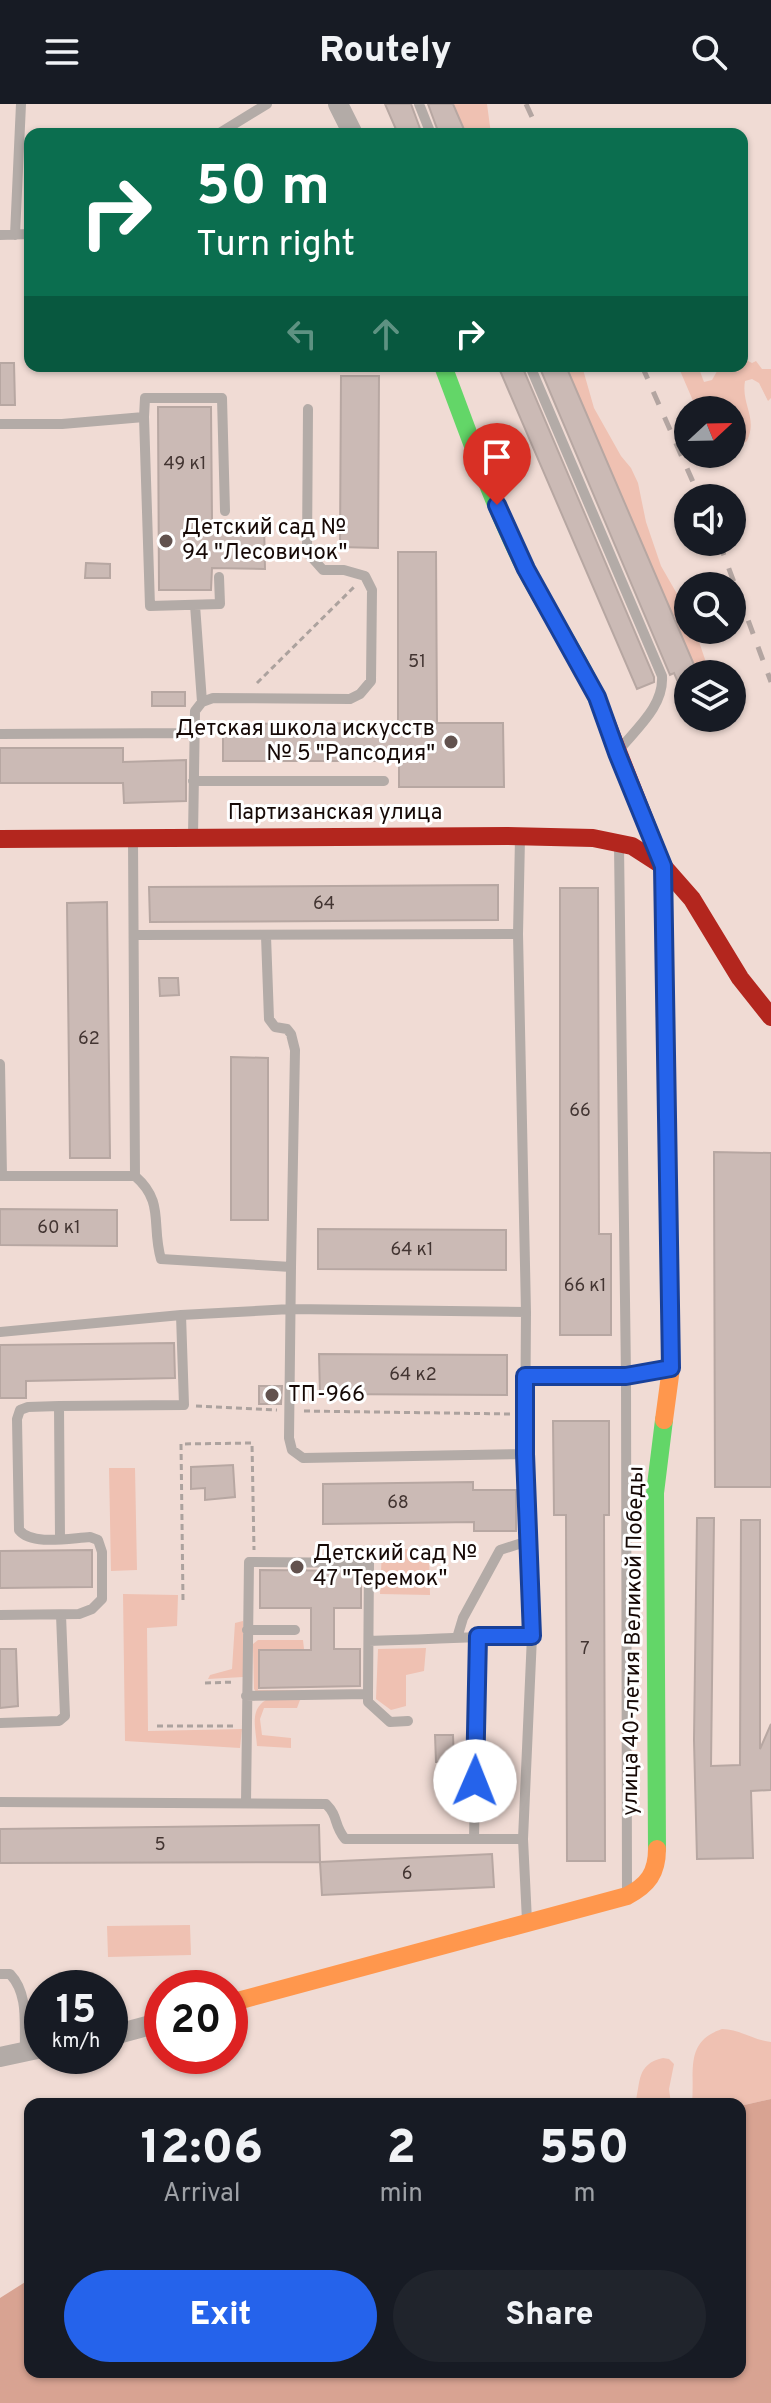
<!DOCTYPE html>
<html lang="en">
<head>
<meta charset="utf-8">
<style>
  :root { --surface:#171b24; --page:#20242c; --text:#f1f3f6; --muted:#9ea1a6; --accent:#2563eb }
  body { margin:0; font-family:Overpass,sans-serif; background:var(--page); color:var(--text); height:100vh; display:flex; flex-direction:column; font-size:30px; white-space:nowrap }
  * { box-sizing:border-box; margin:0 }
  p { font-size:26px; color:var(--muted) }
  .icon { flex:none; width:44px; height:44px; fill:none; stroke:currentColor; stroke-width:2; stroke-linecap:round; stroke-linejoin:round }
  .map { position:relative; flex:1; overflow:hidden }
  .drawer { position:absolute; left:24px; top:1994px; width:722px; height:280px; display:flex; flex-direction:column; background:var(--surface); border-radius:16px; box-shadow:0 2px 6px #0004 }
  .drawer>* { flex:none }
  .banner { position:absolute; left:24px; top:24px; width:724px; height:244px; border-radius:16px; box-shadow:0 2px 6px #0004; background:#0b6e4f; color:#fff; overflow:hidden }
  .needle { width:52px; rotate:68deg }
  .controls { position:absolute; left:674px; top:292px; display:grid; gap:16px }
  .controls a { display:grid; place-items:center; width:72px; height:72px; border-radius:50%; background:var(--surface); box-shadow:0 2px 6px #0004; font-size:40px }
  .speed { position:absolute; left:24px; top:1866px; display:flex; gap:16px; font-size:40px; font-weight:700; text-align:center }
  .speed>* { display:grid; place-content:center; width:104px; height:104px; border-radius:50%; background:var(--surface); box-shadow:0 2px 6px #0004; line-height:1 }
  .speed small { font-size:20px; font-weight:400 }
  .speed .limit { border:12px solid #d22; background:#fff; color:#111 }
  .pin { position:absolute; display:grid; place-items:center; width:68px; height:68px; color:#fff; margin:-82px -34px; border-radius:50% 50% 50% 0; rotate:-45deg; box-shadow:0 0 8px #0007 }
  .pin .icon { rotate:45deg }
  .me { position:absolute; width:88px; margin:-44px; rotate:1deg; stroke-linejoin:round; filter:drop-shadow(0 0 6px #0008) }
  .turn { display:flex; align-items:center; gap:28px; height:168px; padding:0 40px; font-size:36px }
  .turn .icon { width:104px; height:104px; stroke-width:2.5 }
  .turn b { display:block; font-size:56px; line-height:68px }
  .lanes { display:flex; align-items:center; height:76px; padding:0 40px; background:#0003; justify-content:center; gap:40px; direction:ltr }
  .lanes .off { opacity:.35 }
  .eta { display:flex; justify-content:space-evenly; align-items:center; height:136px; text-align:center }
  .eta b { font-size:48px; font-weight:800; line-height:56px }
  .cta { display:flex; gap:16px; margin-top:auto; padding:16px 40px }
  .cta a { flex:1; height:92px; border-radius:48px; background:var(--accent); color:#fff; font-size:32px; font-weight:800; line-height:92px; text-align:center }
  .cta a+a { background:var(--page); color:var(--text) }
  header { display:flex; justify-content:space-between; align-items:center; height:104px; padding:0 40px; background:var(--surface); font-size:36px; font-weight:800 }
  .map>svg:first-child { display:block }
</style>
</head>
<body>
<header><svg class="icon" aria-label="menu" viewBox="0 0 24 24"><path d="M4 6h16M4 12h16M4 18h16"/></svg>Routely<svg class="icon" aria-label="search" viewBox="0 0 24 24"><circle cx="10" cy="10" r="6"/><path d="M15 15l6 6"/></svg></header>
<div class="map">
<svg width="771" height="2299" viewBox="0 0 771 2299">
  <rect width="100%" height="100%" fill="#f0dbd4"/>
  <!-- green -->
  <path fill="#efc1b2" d="M 453,0 L 487,0 L 491,30 L 466,30 Z
    M 742,254 L 752,259 L 756,257 L 762,265 L 771,265 L 771,294 L 768,297 L 759,279 L 752,275 L 745,277 C 741,301 758,313 747,337 L 741,341 L 732,341 L 732,306 L 697,306 L 678,262 L 698,262 L 704,278 L 712,276 L 720,262 L 742,262 Z
    M 566,262 L 582,262 L 594,304 L 621,352 L 631,364 L 638,379 L 646,418 L 661,462 L 688,509 L 688,526 L 695,526 L 710,570 L 698,570 Z
    M 109,1364 L 135,1364 L 137,1466 L 111,1467 Z
    M 382,1445 L 429,1445 L 430,1491 L 380,1490 Z
    M 123,1490 L 178,1491 L 177,1522 L 147,1524 L 148,1627 L 242,1625 L 240,1644 L 125,1637 Z
    M 243,1517 L 243,1573 L 208,1575 L 210,1571 L 232,1565 L 235,1519 Z
    M 258,1536 L 303,1536 L 304,1545 L 258,1546 L 258,1586 L 314,1586 L 257,1589 L 254,1585 L 253,1540 Z
    M 426,1544 L 424,1567 L 406,1571 L 406,1602 L 391,1606 L 376,1595 L 378,1545 Z
    M 266,1596 L 300,1596 L 297,1604 L 264,1604 L 260,1615 L 262,1631 L 291,1634 L 291,1644 L 257,1642 C 256,1625 249,1606 266,1596 Z
    M 190,1821 L 191,1851 L 108,1853 L 107,1822 Z
    M 722,1925 C 739,1925 753,1936 771,1938 L 771,1995 L 740,2002 L 740,2000 L 692,2000 C 695,1967 684,1938 722,1925 Z
    M 663,1954 L 669,1955 L 674,1960 L 669,1985 L 671,2000 L 635,2000 C 641,1978 636,1960 663,1954 Z"/>
  <!-- water -->
  <path fill="#d8a392" d="M 771,1995 L 771,2299 L 0,2299 L 0,2194 L 30,2175 L 30,2268 L 740,2268 L 740,2133 L 744,2120 L 740,2096 L 740,2002 Z"/>
  <!-- building -->
  <path fill="#cbbab5" stroke="#b7a7a2" stroke-width="2" d="M 385,0 L 411,0 L 422,30 L 398,30 Z
    M 428,0 L 453,0 L 466,30 L 439,30 Z
    M 0,259 L 14,259 L 15,301 L 0,301 Z
    M 498,262 L 522,262 L 654,573 L 654,578 L 637,585 Z
    M 539,262 L 566,262 L 698,570 L 688,570 L 688,601 L 674,569 L 670,571 Z
    M 341,272 L 379,272 L 378,444 L 340,443 Z
    M 158,303 L 211,303 L 212,417 L 264,418 L 265,465 L 212,464 L 211,486 L 159,486 Z
    M 398,448 L 436,448 L 437,619 L 503,619 L 504,683 L 399,683 L 399,657 L 223,657 L 223,620 L 398,619 Z
    M 86,459 L 110,460 L 110,474 L 85,474 Z
    M 152,588 L 185,588 L 185,602 L 152,602 Z
    M 0,644 L 123,644 L 123,658 L 186,656 L 186,697 L 124,699 L 123,679 L 0,679 Z
    M 498,781 L 498,816 L 150,818 L 149,783 Z
    M 560,784 L 598,784 L 599,1130 L 611,1130 L 611,1231 L 560,1231 Z
    M 107,798 L 110,1054 L 70,1054 L 67,799 Z
    M 159,874 L 178,874 L 179,891 L 160,892 Z
    M 231,953 L 268,954 L 268,1116 L 231,1116 Z
    M 714,1048 L 771,1049 L 771,1383 L 715,1383 Z
    M 0,1105 L 117,1106 L 117,1142 L 0,1141 Z
    M 318,1125 L 506,1126 L 506,1166 L 318,1165 Z
    M 174,1239 L 175,1274 L 26,1277 L 26,1294 L 0,1294 L 0,1241 Z
    M 319,1250 L 507,1251 L 507,1291 L 320,1290 Z
    M 259,1282 L 282,1282 L 281,1300 L 259,1300 Z
    M 553,1317 L 609,1317 L 609,1411 L 604,1411 L 605,1757 L 567,1757 L 566,1411 L 554,1411 Z
    M 233,1361 L 235,1393 L 205,1396 L 205,1384 L 191,1385 L 191,1363 Z
    M 473,1378 L 473,1386 L 516,1386 L 516,1427 L 474,1427 L 474,1418 L 323,1420 L 323,1380 Z
    M 697,1414 L 714,1414 L 711,1662 L 740,1661 L 741,1416 L 760,1416 L 760,1645 L 771,1620 L 771,1686 L 751,1687 L 753,1754 L 697,1755 L 694,1636 Z
    M 92,1446 L 92,1483 L 0,1484 L 0,1447 Z
    M 260,1466 L 361,1467 L 361,1504 L 334,1504 L 334,1545 L 360,1545 L 360,1582 L 259,1584 L 259,1546 L 311,1546 L 311,1504 L 260,1504 Z
    M 0,1545 L 16,1545 L 18,1602 L 0,1604 Z
    M 435,1631 L 453,1631 L 454,1658 L 436,1658 Z
    M 319,1721 L 320,1758 L 0,1759 L 0,1725 Z
    M 492,1750 L 494,1783 L 322,1791 L 320,1758 Z"/>
  <g fill="none" stroke-linecap="round" stroke-linejoin="round">
    <!-- path -->
    <path stroke="#aca29e" stroke-width="3" stroke-dasharray="6 4" stroke-linecap="butt" d="M 257,579 L 354,483
      M 196,1302 L 277,1306
      M 304,1307 L 512,1310
      M 183,1496 L 181,1340 L 252,1339 L 254,1446
      M 205,1579 L 235,1578
      M 157,1622 L 234,1622"/>
    <!-- lane -->
    <path stroke="#b3aba7" stroke-width="10" d="M 419,0 L 431,30
      M 218,30 L 267,0
      M 0,131 L 30,130
      M 15,131 L 21,0
      M 530,262 L 662,572 C 664,602 637,624 619,646
      M 0,320 L 62,320 L 144,313
      M 219,473 L 220,500 L 150,502 L 144,313 L 145,294 L 222,294 L 225,407
      M 195,501 L 202,598
      M 0,630 L 193,629
      M 193,677 L 384,677
      M 193,732 L 195,607 L 202,598 L 213,594 L 350,595 L 360,590 L 371,577 L 372,486 L 365,472 L 344,466 L 323,466 L 307,448 L 308,305
      M 520,734 L 518,830 L 526,1208 L 525,1350 L 532,1532 L 523,1735 L 527,1817
      M 133,736 L 135,1072 C 165,1098 151,1121 161,1155 L 291,1163 L 289,1334 L 292,1346 L 303,1354 L 525,1350
      M 619,742 L 626,1272 L 627,1790
      M 135,831 L 518,830
      M 266,832 L 269,915 L 275,923 L 287,925 L 291,930 L 295,946 L 291,1163
      M 0,960 L 2,1072
      M 0,1072 L 135,1072
      M 181,1211 L 291,1205 L 526,1208
      M 0,1228 L 181,1211 L 184,1301 L 59,1302
      M 525,1272 L 626,1272 L 667,1264
      M 0,1511 L 79,1510 L 92,1505 L 102,1495 L 102,1448 L 98,1436 L 90,1433 C 70,1434 32,1442 19,1426 L 17,1315 L 20,1306 L 28,1303 L 59,1302 L 60,1434
      M 247,1526 L 295,1526
      M 457,1534 L 463,1514 L 500,1446 L 528,1437
      M 369,1537 C 424,1536 478,1532 532,1532
      M 368,1590 L 368,1598 L 390,1618 L 408,1617
      M 0,1619 L 59,1617 L 65,1612 L 61,1511
      M 0,1698 L 326,1700 C 339,1713 333,1720 345,1735 L 523,1735
      M 246,1699 L 249,1458 L 369,1459 L 368,1590 L 246,1592
      M 474,1735 L 478,1532
      M 0,1870 L 10,1870 C 29,1890 24,1920 25,1946"/>
    <!-- street -->
    <path stroke="#b3aba7" stroke-width="20" d="M 338,0 L 353,30
      M 110,1932 L 162,1918
      M 0,1953 L 42,1944"/>
    <!-- fast -->
    <path stroke="#63d668" stroke-width="18" d="M 443,262 C 469,330 493,401 526,466 C 552,516 587,564 606,617
      M 657,1745 L 655,1389 L 664,1316"/>
    <!-- slow -->
    <path stroke="#ff974d" stroke-width="18" d="M 663,762 L 671,1264 L 664,1316
      M 230,1899 L 627,1792 C 648,1781 657,1769 657,1745"/>
    <!-- jam -->
    <path stroke="#b3261e" stroke-width="18" d="M 606,617 L 663,762 L 692,795 L 740,874 L 771,913
      M 0,735 L 507,732 L 593,734 L 632,742 L 663,762"/>
    <!-- rail -->
    <path stroke="#b3a5a1" stroke-width="5" stroke-dasharray="14 14" stroke-linecap="butt" d="M 526,0 L 540,30
      M 642,262 L 700,394
      M 719,438 L 771,578"/>
  </g>
  <g fill="none" stroke-linecap="round" stroke-linejoin="round">
    <defs>
      <path id="route" d="M 475,1677 L 478,1532 L 532,1532 L 525,1350 L 525,1272 L 626,1272 L 671,1264 L 663,762 L 617,649 L 597,593 L 526,465 L 497,401"/>
    </defs>
    <!-- route casing -->
    <use href="#route" stroke="#184099" stroke-width="20"/>
    <!-- route -->
    <use href="#route" stroke="#2563eb" stroke-width="14"/>
  </g>
  <!-- markers -->
  <g fill="#62524e" stroke="#fff" stroke-width="3">
    <circle cx="166" cy="437" r="8"/>
    <circle cx="451" cy="638" r="8"/>
    <circle cx="272" cy="1291" r="8"/>
    <circle cx="297" cy="1463" r="8"/>
  </g>
  <g text-anchor="middle" dominant-baseline="central" stroke-width="6" stroke-linejoin="round" paint-order="stroke">
    <!-- number labels -->
    <g font-size="18" fill="#433532">
      <text x="185" y="360">49 к1</text>
      <text x="417" y="558">51</text>
      <text x="324" y="800">64</text>
      <text x="89" y="935">62</text>
      <text x="580" y="1007">66</text>
      <text x="59" y="1124">60 к1</text>
      <text x="412" y="1146">64 к1</text>
      <text x="585" y="1182">66 к1</text>
      <text x="413" y="1271">64 к2</text>
      <text x="398" y="1399">68</text>
      <text x="585" y="1545">7</text>
      <text x="160" y="1741">5</text>
      <text x="407" y="1770">6</text>
    </g>
    <!-- poi labels -->
    <g font-size="22" fill="#160906" stroke="#fff" text-anchor="start">
      <text x="182" y="424">Детский сад №<tspan x="182" dy="25">94 "Лесовичок"</tspan></text>
      <text x="435" y="625" text-anchor="end">Детская школа искусств<tspan x="435" dy="25">№ 5 "Рапсодия"</tspan></text>
      <text x="288" y="1291">ТП-966</text>
      <text x="313" y="1450">Детский сад №<tspan x="313" dy="25">47 "Теремок"</tspan></text>
    </g>
    <!-- street labels -->
    <g font-size="22" fill="#160906" stroke="#fff">
      <text x="335" y="709">Партизанская улица</text>
      <text transform="translate(634 1537) rotate(-89)">улица 40-летия Великой Победы</text>
    </g>
  </g>
</svg>
<div class="controls">
<a><svg class="needle" viewBox="-14 -14 28 28"><path d="M0-13l5 13h-10z" fill="#e53935"/><path d="M0 13l5-13h-10z" fill="#9ea1a6"/></svg></a>
<a><svg class="icon" aria-label="sound" viewBox="0 0 24 24"><path d="M4 9h4l5-4v14l-5-4H4zM17 9q2 3 0 6"/></svg></a>
<a><svg class="icon" aria-label="search" viewBox="0 0 24 24"><circle cx="10" cy="10" r="6"/><path d="M15 15l6 6"/></svg></a>
<a><svg class="icon" aria-label="layers" viewBox="0 0 24 24"><path d="M12 4l9 5-9 5-9-5zM3 14l9 5 9-5"/></svg></a>
</div>
<div class="speed"><div>15<small>km/h</small></div><div class="limit">20</div></div>
<div class="pin" style="left:497px;top:401px;background:#d93025"><svg class="icon" aria-label="arrive" viewBox="0 0 24 24"><path d="M6 21V4h12l-3 4 3 4H6"/></svg></div>
<svg class="me" style="left:475px;top:1677px" viewBox="-20 -20 40 40"><circle r="19" fill="#fff"/><path d="M0-13L10 11 0 6-10 11z" fill="#2563eb"/></svg>
<div class="banner">
<div class="turn"><svg class="icon" aria-label="right" viewBox="0 0 24 24"><path d="M7 20v-9h11M14 6l5 5-5 5"/></svg><div><b>50 m</b>Turn right</div></div>
<div class="lanes"><svg class="icon off" aria-label="left" viewBox="0 0 24 24"><path d="M17 20v-9H6M10 6l-5 5 5 5"/></svg><svg class="icon off" aria-label="ahead" viewBox="0 0 24 24"><path d="M12 20V5M6 11l6-6 6 6"/></svg><svg class="icon" aria-label="right" viewBox="0 0 24 24"><path d="M7 20v-9h11M14 6l5 5-5 5"/></svg></div>
</div>
<section class="drawer">
<div class="eta">
<div><b>12:06</b><p>Arrival</p></div>
<div><b>2</b><p>min</p></div>
<div><b>550</b><p>m</p></div>
</div>
<div class="cta"><a>Exit</a><a>Share</a></div>
</section>
</div>
</body>
</html>
